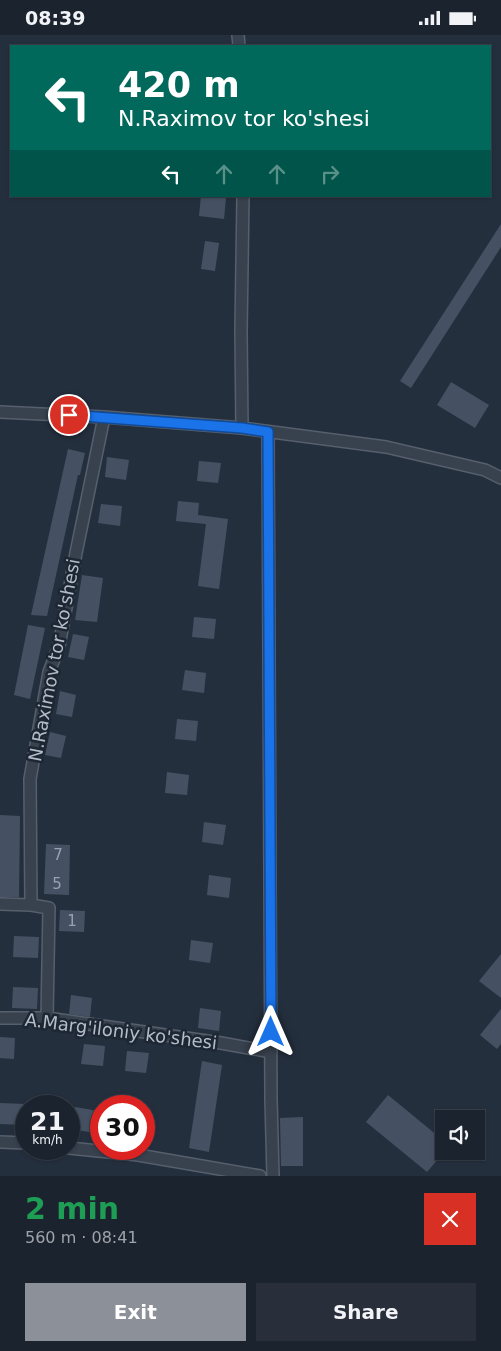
<!DOCTYPE html>
<html lang="en">
<head>
<meta charset="utf-8">
<style>
  :root { --surface:#1b232e; --page:#282f3a; --text:#f1f3f6; --muted:#a0a4aa; --line:#39404a; --accent:#8c9099 }
  body { margin:0; font-family:"DejaVu Sans",sans-serif; background:var(--page); color:var(--text); height:100vh; display:flex; flex-direction:column; font-size:19px; white-space:nowrap }
  * { box-sizing:border-box; margin:0 }
  p { font-size:16px; color:var(--muted) }
  .icon { flex:none; width:28px; height:28px; fill:none; stroke:currentColor; stroke-width:2; stroke-linecap:round; stroke-linejoin:round }
  .map { position:relative; height:1141px; overflow:hidden }
  .drawer { display:flex; flex-direction:column; background:var(--surface); flex:1 }
  .drawer>* { flex:none }
  .guide { position:absolute; left:10px; top:10px; width:481px; height:152px; border-radius:0px; box-shadow:0 1px 4px #0004,0 0 0 1px var(--line); background:#00695c; color:#fff; overflow:hidden }
  .controls { position:absolute; left:435px; top:1075px; display:grid; gap:10px }
  .controls a { display:grid; place-items:center; width:50px; height:50px; border-radius:0px; background:var(--surface); box-shadow:0 1px 4px #0004,0 0 0 1px var(--line); font-size:25px }
  .speed { position:absolute; left:15px; top:1060px; display:flex; gap:10px; font-size:25px; font-weight:700; text-align:center }
  .speed>* { display:grid; place-content:center; width:65px; height:65px; border-radius:50%; background:var(--surface); box-shadow:0 1px 4px #0004,0 0 0 1px var(--line); line-height:1 }
  .speed small { font-size:12px; font-weight:400 }
  .speed .limit { border:8px solid #d22; background:#fff; color:#111 }
  .pin { position:absolute; display:grid; place-items:center; width:42px; height:42px; color:#fff; margin:-21px; border:2px solid #fff; border-radius:50%; box-shadow:0 1px 5px #0007 }
  .me { position:absolute; width:55px; margin:-28px; rotate:0deg; stroke-linejoin:round; filter:drop-shadow(0 0 4px #0008) }
  .turn { display:flex; align-items:center; gap:18px; height:105px; padding:0 25px; font-size:22px }
  .turn .icon { width:65px; height:65px; stroke-width:2.5 }
  .turn b { display:block; font-size:35px; line-height:42px }
  .lanes { display:flex; align-items:center; height:48px; padding:0 25px; background:#0003; justify-content:center; gap:25px; direction:ltr }
  .lanes .off { opacity:.35 }
  .round { display:grid; place-items:center; flex:none; width:52px; height:52px; border-radius:0px; background:var(--page) }
  .headline { display:flex; align-items:center; justify-content:space-between; height:85px; padding:0 25px }
  h1 { font-size:30px; font-weight:800; line-height:38px; color:#1e9e55 }
  .primary-button { display:flex; gap:10px; margin-top:auto; padding:10px 25px }
  .primary-button a { flex:1; height:58px; border-radius:0px; background:var(--accent); color:#fff; font-size:20px; font-weight:800; line-height:58px; text-align:center }
  .primary-button a+a { background:var(--page); color:var(--text) }
  .status { display:flex; justify-content:space-between; align-items:center; height:35px; padding:0 25px; background:var(--surface); direction:ltr }
  .status svg { height:14px; fill:currentColor }
  .map>svg:first-child { display:block }
</style>
</head>
<body>
<div class="status"><b>08:39</b><svg viewBox="0 0 49 12"><path d="M0 12V9h3v3zM5 12V6h3v6zM10 12V3h3v9zM15 12V0h3v12zM26 1h20v11H26zM47 4h2v5h-2z"/></svg></div>
<div class="map">
<svg width="501" height="1141" viewBox="0 0 501 1141">
  <rect width="100%" height="100%" fill="#242f3e"/>
  <!-- building -->
  <path fill="#455162" d="M 201,161 L 226,163 L 224,184 L 199,181 Z
    M 501,189 L 501,212 L 411,353 L 400,346 Z
    M 205,206 L 219,208 L 215,236 L 201,234 Z
    M 451,347 L 489,370 L 475,393 L 437,370 Z
    M 68,414 L 85,418 L 80,440 L 78,440 L 47,581 L 31,580 Z
    M 107,422 L 129,425 L 126,445 L 105,442 Z
    M 199,426 L 221,428 L 218,448 L 197,446 Z
    M 178,466 L 199,468 L 198,480 L 228,484 L 219,554 L 198,551 L 206,489 L 176,486 Z
    M 101,469 L 122,471 L 120,491 L 98,488 Z
    M 82,540 L 103,543 L 97,587 L 75,585 Z
    M 194,582 L 216,584 L 214,604 L 192,602 Z
    M 28,590 L 45,593 L 30,664 L 14,660 Z
    M 73,599 L 89,602 L 84,625 L 68,622 Z
    M 185,635 L 206,638 L 204,658 L 182,655 Z
    M 60,656 L 76,660 L 72,682 L 56,679 Z
    M 177,684 L 198,686 L 196,706 L 175,704 Z
    M 50,697 L 66,701 L 61,723 L 45,720 Z
    M 167,737 L 189,740 L 187,760 L 165,758 Z
    M 0,780 L 20,781 L 19,862 L 0,862 Z
    M 204,787 L 226,790 L 223,810 L 202,807 Z
    M 46,809 L 70,810 L 69,860 L 44,859 Z
    M 209,840 L 231,843 L 229,863 L 207,860 Z
    M 60,875 L 85,876 L 84,897 L 59,896 Z
    M 14,901 L 39,902 L 38,923 L 13,922 Z
    M 191,905 L 213,908 L 210,928 L 189,925 Z
    M 501,919 L 501,963 L 479,946 Z
    M 13,952 L 38,953 L 37,974 L 12,973 Z
    M 71,960 L 92,963 L 90,982 L 69,979 Z
    M 200,973 L 221,976 L 219,996 L 198,993 Z
    M 501,974 L 501,1009 L 497,1014 L 480,1000 Z
    M 0,1002 L 15,1003 L 14,1024 L 0,1023 Z
    M 84,1009 L 105,1011 L 103,1031 L 81,1029 Z
    M 127,1016 L 149,1018 L 146,1038 L 125,1036 Z
    M 202,1026 L 222,1030 L 209,1117 L 189,1113 Z
    M 388,1060 L 444,1106 L 444,1117 L 427,1137 L 366,1087 Z
    M 0,1068 L 26,1069 L 26,1090 L 0,1089 Z
    M 75,1072 L 98,1076 L 95,1098 L 71,1094 Z
    M 303,1082 L 303,1131 L 281,1131 L 280,1083 Z"/>
  <g fill="none" stroke-linecap="round" stroke-linejoin="round">
    <defs>
      <path id="minor" d="M 238,0 L 239,11
        M 0,377 L 104,382 L 242,393 L 386,412 L 485,435 L 501,443
        M 242,393 L 241,297 L 243,161
        M 268,397 L 271,1064 L 273,1141
        M 0,869 L 31,870 L 49,873 L 47,983
        M 31,870 L 30,744 L 49,637 L 59,611 L 76,518 L 104,382
        M 0,983 L 47,983 L 221,1008 L 271,1017
        M 0,1107 L 26,1108
        M 69,1113 L 138,1120 L 260,1141"/>
    </defs>
    <!-- minor casing -->
    <use href="#minor" stroke="#565f6c" stroke-width="14"/>
    <!-- minor -->
    <use href="#minor" stroke="#38414e" stroke-width="11"/>
  </g>
  <g fill="none" stroke-linecap="round" stroke-linejoin="round">
    <defs>
      <path id="route" d="M 69,380 L 242,393 L 268,397 L 271,997"/>
    </defs>
    <!-- route casing -->
    <use href="#route" stroke="#114b97" stroke-width="12"/>
    <!-- route -->
    <use href="#route" stroke="#1a73e8" stroke-width="9"/>
  </g>
  <g text-anchor="middle" dominant-baseline="central" stroke-width="5" stroke-linejoin="round" paint-order="stroke">
    <!-- number labels -->
    <g font-size="15" fill="#98a1af">
      <text x="58" y="820">7</text>
      <text x="57" y="849">5</text>
      <text x="72" y="886">1</text>
    </g>
    <!-- street labels -->
    <g font-size="18" fill="#b4bcc9" stroke="#1d2633">
      <text transform="translate(54 625) rotate(-79)">N.Raximov tor ko'shesi</text>
      <text transform="translate(121 996) rotate(7)">A.Marg'iloniy ko'shesi</text>
    </g>
  </g>
</svg>
<div class="controls">
<a><svg class="icon" aria-label="sound" viewBox="0 0 24 24"><path d="M4 9h4l5-4v14l-5-4H4zM17 9q2 3 0 6"/></svg></a>
</div>
<div class="speed"><div>21<small>km/h</small></div><div class="limit">30</div></div>
<div class="pin" style="left:69px;top:380px;background:#d93025"><svg class="icon" aria-label="arrive" viewBox="0 0 24 24"><path d="M6 21V4h12l-3 4 3 4H6"/></svg></div>
<svg class="me" style="left:271px;top:997px" viewBox="-20 -20 40 40"><path d="M0-17L14 15 0 8-14 15z" fill="#1a73e8" stroke="#fff" stroke-width="4"/></svg>
<div class="guide">
<div class="turn"><svg class="icon" aria-label="left" viewBox="0 0 24 24"><path d="M17 20v-9H6M10 6l-5 5 5 5"/></svg><div><b>420 m</b>N.Raximov tor ko'shesi</div></div>
<div class="lanes"><svg class="icon" aria-label="left" viewBox="0 0 24 24"><path d="M17 20v-9H6M10 6l-5 5 5 5"/></svg><svg class="icon off" aria-label="ahead" viewBox="0 0 24 24"><path d="M12 20V5M6 11l6-6 6 6"/></svg><svg class="icon off" aria-label="ahead" viewBox="0 0 24 24"><path d="M12 20V5M6 11l6-6 6 6"/></svg><svg class="icon off" aria-label="right" viewBox="0 0 24 24"><path d="M7 20v-9h11M14 6l5 5-5 5"/></svg></div>
</div>
</div>
<section class="drawer">
<div class="headline"><div><h1>2 min</h1><p>560 m · 08:41</p></div><a class="round" style="background:#d93025;color:#fff"><svg class="icon" aria-label="close" viewBox="0 0 24 24"><path d="M6 6l12 12M18 6L6 18"/></svg></a></div>
<div class="primary-button"><a>Exit</a><a>Share</a></div>
</section>
</body>
</html>
